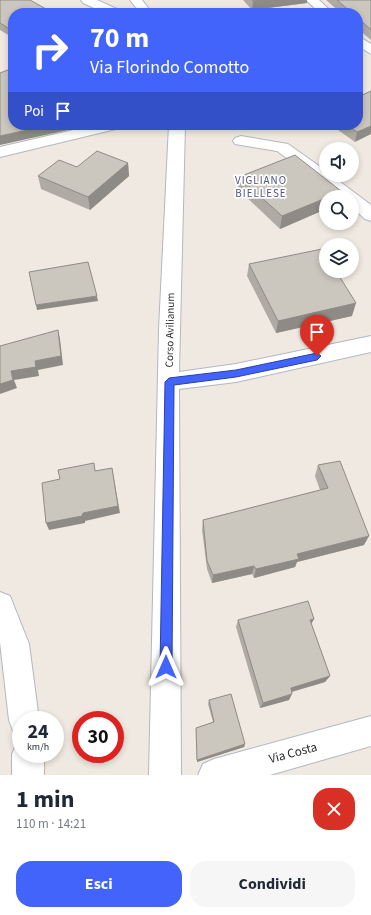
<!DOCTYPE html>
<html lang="it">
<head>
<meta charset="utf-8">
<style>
  :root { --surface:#fff; --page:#f6f6f7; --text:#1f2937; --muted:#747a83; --accent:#4264fb }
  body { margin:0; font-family:"Source Sans 3",sans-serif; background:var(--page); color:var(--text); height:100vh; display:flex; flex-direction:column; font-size:15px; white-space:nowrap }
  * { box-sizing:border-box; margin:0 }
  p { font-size:13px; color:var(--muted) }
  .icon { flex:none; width:22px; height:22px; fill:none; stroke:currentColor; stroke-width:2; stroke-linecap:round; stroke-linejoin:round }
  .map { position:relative; height:775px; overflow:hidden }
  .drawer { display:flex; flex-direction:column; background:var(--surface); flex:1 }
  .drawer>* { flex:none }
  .banner { position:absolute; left:8px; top:8px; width:355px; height:122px; border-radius:16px; box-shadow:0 2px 6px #0003; background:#4264fb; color:#fff; overflow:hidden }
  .buttons { position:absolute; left:319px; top:142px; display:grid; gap:8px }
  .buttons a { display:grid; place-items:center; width:40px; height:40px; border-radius:50%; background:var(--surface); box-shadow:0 2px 6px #0003; font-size:20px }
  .speed { position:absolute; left:12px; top:711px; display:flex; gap:8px; font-size:20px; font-weight:700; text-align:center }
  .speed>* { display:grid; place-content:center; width:52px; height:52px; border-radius:50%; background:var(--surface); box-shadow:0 2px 6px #0003; line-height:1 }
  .speed small { font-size:10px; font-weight:400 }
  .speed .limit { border:6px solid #d22; background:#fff; color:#111 }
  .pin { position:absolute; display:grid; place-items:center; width:34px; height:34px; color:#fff; margin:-41px -17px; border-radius:50% 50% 50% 0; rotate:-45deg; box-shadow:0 0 4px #0007 }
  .pin .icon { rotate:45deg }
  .me { position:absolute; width:44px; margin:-22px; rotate:0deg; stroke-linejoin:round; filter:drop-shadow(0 0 3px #0008) }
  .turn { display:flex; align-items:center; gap:14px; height:84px; padding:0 16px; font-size:18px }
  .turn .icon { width:52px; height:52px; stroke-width:2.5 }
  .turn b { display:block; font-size:28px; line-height:34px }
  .then { display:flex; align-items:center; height:38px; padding:0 16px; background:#0003; gap:8px; font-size:15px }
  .round { display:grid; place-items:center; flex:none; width:42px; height:42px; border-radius:16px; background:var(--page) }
  .head { display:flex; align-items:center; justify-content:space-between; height:68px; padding:0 16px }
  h1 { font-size:24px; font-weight:700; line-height:30px }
  .cta { display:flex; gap:8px; margin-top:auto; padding:8px 16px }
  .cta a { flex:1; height:46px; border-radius:16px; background:var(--accent); color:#fff; font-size:16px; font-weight:700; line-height:46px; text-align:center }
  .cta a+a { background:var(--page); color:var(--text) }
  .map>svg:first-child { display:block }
</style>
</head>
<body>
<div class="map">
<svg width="371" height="775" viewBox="0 0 371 775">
  <rect width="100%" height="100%" fill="#efe9e1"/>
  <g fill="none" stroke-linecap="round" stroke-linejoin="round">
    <defs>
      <path id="minor" d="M 81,0 L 97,0 L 119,10 L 121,13 L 105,13 L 83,3 Z
        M 130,0 L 142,0 L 152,13 L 140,13 Z
        M 306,0 L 319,0 L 333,13 L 320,13 Z
        M 358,36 L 371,44 L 371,54 L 358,46 Z
        M 95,125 L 123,125 L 120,128 L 0,157 L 0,147 Z
        M 169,125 L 185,125 L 179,372 L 236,364 L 371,336 L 371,352 L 236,382 L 179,389 L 181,775 L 149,775 L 159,329 Z
        M 241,136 L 288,144 L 326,171 L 326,175 L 331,175 L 371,205 L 371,221 L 365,219 L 352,207 L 352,197 L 339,197 L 277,151 L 235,144 L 233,141 L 235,138 Z
        M 0,592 L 10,596 L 29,644 L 39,720 L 21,720 L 21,734 L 13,731 L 9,720 L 0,642 Z
        M 371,716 L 371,746 L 270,775 L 198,775 L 203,764 L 214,759 Z
        M 21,741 L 21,754 L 44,754 L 44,775 L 12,775 L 12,754 L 17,743 Z"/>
    </defs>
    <!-- minor casing -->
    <use href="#minor" stroke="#b4b7c1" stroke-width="2"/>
    <!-- minor -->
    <use href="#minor" fill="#fff" fill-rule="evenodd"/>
  </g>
  <!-- wall -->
  <path fill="#afaba4" d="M 0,0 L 13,13 L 13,38 L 0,30 Z
    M 243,0 L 307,0 L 307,3 L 252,10 Z
    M 326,0 L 371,0 L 371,40 L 358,29 L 358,13 L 341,13 Z
    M 371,91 L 355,142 L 331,125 L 358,125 Z
    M 128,163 L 129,176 L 90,210 L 41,189 L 38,176 L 77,167 Z
    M 239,177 L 341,191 L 339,197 L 326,197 L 326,209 L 280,229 L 238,189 Z
    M 249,264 L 352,316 L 276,333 L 247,276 Z
    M 318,465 L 364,545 L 297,562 L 295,567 L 254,578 L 252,574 L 212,583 L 207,569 L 202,530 L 203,520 L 320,490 L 315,476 Z
    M 314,619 L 311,624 L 330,676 L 325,682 L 292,692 L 289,700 L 260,708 L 236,627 L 238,620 Z
    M 209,700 L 245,744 L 244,747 L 197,762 L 196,728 L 213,722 L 208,704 Z"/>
  <!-- shaded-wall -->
  <path fill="#8e8b86" d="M 263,0 L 307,0 L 307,3 L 252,10 L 253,1 Z
    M 50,125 L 67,125 L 68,130 L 0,145 L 0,136 Z
    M 371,126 L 371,134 L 355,142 L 357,132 Z
    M 128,163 L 129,176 L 90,210 L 88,197 Z
    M 341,191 L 339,197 L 327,197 Z
    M 326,198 L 326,209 L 280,229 L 282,216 Z
    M 97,296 L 98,301 L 37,310 L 36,305 Z
    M 356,303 L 352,316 L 276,333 L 278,321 Z
    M 58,330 L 60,339 L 63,365 L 38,370 L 39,376 L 14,380 L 17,388 L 0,394 L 0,384 L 11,371 L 35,361 Z
    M 112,468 L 120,513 L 85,521 L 85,523 L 49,530 L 46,523 L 83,513 Z
    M 369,536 L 364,545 L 297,562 L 295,567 L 254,578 L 256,569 L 297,554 Z
    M 254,566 L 252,574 L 212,583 L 213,575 Z
    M 314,619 L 310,626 L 310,620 Z
    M 330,676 L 325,682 L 287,693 L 291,688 Z
    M 292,694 L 289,700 L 260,708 L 263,703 Z
    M 245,744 L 244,747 L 197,762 L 197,760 Z"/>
  <!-- building -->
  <path fill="#cbc7bf" stroke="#8e8b86" d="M 0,0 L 30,0 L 53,13 L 13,13 L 13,31 L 0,23 Z
    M 252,0 L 263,0 L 253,1 Z
    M 337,0 L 371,0 L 371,30 L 358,18 L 358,13 L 352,13 Z
    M 13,68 L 13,125 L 50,125 L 0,136 L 0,73 Z
    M 371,91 L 371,126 L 357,132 L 347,125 L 358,125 L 358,97 Z
    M 97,151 L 128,163 L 88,197 L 38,176 L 59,160 L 77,167 Z
    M 295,155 L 341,191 L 326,197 L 326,198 L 282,216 L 239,177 Z
    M 322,249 L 326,254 L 326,271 L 336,271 L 356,303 L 278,321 L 249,264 Z
    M 88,262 L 97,296 L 36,305 L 29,272 Z
    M 58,330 L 61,356 L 35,361 L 36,367 L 11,371 L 13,380 L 0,384 L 0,346 Z
    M 340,461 L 369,536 L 297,554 L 299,559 L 256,569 L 254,566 L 213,575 L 207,561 L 203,520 L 328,488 L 318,465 Z
    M 94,463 L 95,471 L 112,468 L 118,506 L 83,513 L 82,516 L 46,523 L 42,483 L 60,479 L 58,470 Z
    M 308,601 L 314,619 L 310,620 L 330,676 L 291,688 L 292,694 L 263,703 L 238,620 Z
    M 231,694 L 245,744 L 197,760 L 196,728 L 214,722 L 209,700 Z"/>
  <!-- route -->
  <path fill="#4264fb" stroke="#2b41a3" d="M 317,353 L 321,356 L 317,360 L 236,377 L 174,385 L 172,667 L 171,672 L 166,673 L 162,672 L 160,667 L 165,382 L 169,378 L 236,370 Z"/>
  <g text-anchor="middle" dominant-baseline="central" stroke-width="3.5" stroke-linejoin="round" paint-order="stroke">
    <!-- far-quarter labels -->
    <g font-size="11" letter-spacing="1" fill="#4d5680" stroke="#fff">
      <text x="261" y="180">VIGLIANO<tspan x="261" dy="13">BIELLESE</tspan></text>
    </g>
    <!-- street labels -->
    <g font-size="11" fill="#2e2e2e" stroke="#fff">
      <text transform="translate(170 330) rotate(-89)">Corso Avilianum</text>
    </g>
    <!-- near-street labels -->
    <g font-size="13" fill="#2e2e2e" stroke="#fff">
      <text transform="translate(293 753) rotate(-15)">Via Costa</text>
    </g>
  </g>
</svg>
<div class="buttons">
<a><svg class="icon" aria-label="sound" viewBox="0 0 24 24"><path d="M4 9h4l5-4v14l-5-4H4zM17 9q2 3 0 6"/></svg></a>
<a><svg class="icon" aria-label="search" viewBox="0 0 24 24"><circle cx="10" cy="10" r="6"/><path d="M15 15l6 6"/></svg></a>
<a><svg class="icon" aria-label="layers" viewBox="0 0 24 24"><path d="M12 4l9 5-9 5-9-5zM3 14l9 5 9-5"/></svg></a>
</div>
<div class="speed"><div>24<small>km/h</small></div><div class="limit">30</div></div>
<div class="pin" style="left:317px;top:356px;background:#d93025"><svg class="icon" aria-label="arrive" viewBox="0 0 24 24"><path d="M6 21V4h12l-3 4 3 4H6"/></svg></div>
<svg class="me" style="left:166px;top:667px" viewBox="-20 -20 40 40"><path d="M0-17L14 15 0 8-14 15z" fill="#4264fb" stroke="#fff" stroke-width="4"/></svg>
<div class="banner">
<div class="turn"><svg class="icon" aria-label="right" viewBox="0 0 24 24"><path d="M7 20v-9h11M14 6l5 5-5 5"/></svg><div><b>70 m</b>Via Florindo Comotto</div></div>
<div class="then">Poi<svg class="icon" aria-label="arrive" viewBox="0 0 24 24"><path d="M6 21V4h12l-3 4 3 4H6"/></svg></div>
</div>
</div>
<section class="drawer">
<div class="head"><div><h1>1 min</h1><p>110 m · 14:21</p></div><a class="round" style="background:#d93025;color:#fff"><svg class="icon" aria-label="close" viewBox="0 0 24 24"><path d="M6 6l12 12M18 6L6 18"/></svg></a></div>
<div class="cta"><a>Esci</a><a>Condividi</a></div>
</section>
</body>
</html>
